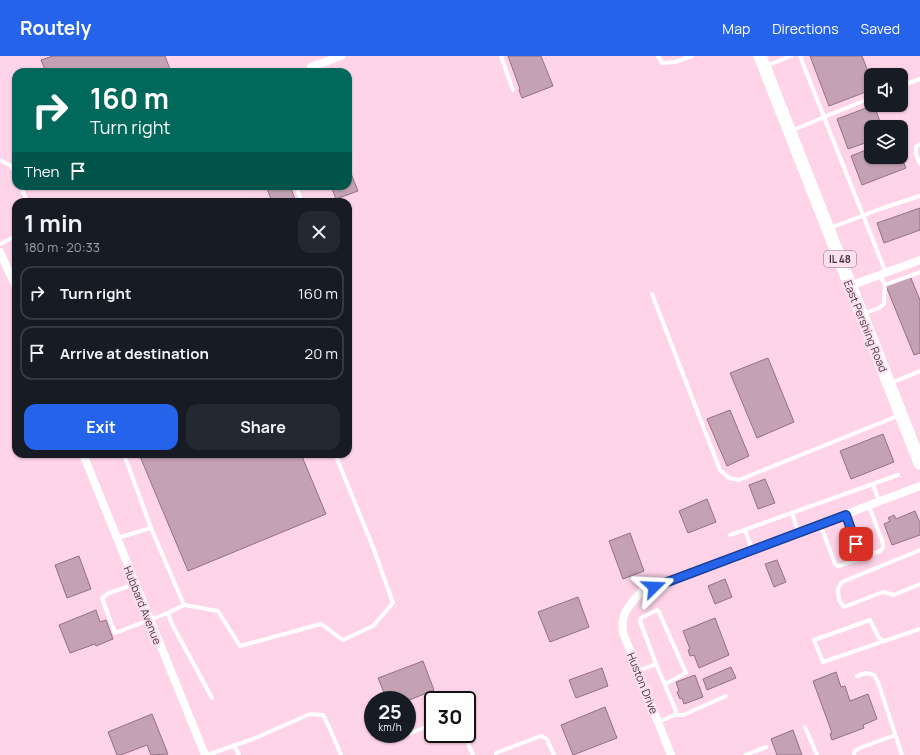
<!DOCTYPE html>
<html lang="en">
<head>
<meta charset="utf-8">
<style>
  :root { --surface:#171b24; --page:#242831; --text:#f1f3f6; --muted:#9ea1a6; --line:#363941; --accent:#2563eb }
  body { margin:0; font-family:Manrope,sans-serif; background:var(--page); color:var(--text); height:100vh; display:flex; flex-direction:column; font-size:15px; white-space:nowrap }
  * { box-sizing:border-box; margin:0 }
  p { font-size:13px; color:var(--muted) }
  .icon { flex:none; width:22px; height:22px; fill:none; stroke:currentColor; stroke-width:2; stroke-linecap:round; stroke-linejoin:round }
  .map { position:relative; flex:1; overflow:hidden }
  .panel { position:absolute; left:12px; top:142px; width:340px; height:260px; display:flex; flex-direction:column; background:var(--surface); border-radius:12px; box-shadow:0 1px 3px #0004 }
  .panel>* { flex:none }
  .banner { position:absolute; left:12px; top:12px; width:340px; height:122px; border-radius:12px; box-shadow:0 1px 3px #0004; background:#00695c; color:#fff; overflow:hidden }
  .controls { position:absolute; left:864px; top:12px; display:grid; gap:8px }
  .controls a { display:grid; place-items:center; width:44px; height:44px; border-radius:8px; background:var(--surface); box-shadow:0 1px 3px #0004; font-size:20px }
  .speed { position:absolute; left:364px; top:635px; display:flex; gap:8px; font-size:20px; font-weight:700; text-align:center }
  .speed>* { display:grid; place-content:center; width:52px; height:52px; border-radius:50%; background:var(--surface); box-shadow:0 1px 3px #0004; line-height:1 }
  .speed small { font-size:10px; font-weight:400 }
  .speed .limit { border:2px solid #111; border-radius:6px; background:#fff; color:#111 }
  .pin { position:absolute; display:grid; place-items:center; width:34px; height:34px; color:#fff; margin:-17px; border-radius:8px; box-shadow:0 2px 6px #0006 }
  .me { position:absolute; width:44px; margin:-22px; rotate:69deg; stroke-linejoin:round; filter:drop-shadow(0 0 3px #0008) }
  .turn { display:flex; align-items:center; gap:14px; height:84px; padding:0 12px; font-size:18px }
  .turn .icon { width:52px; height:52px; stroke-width:2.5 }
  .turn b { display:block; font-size:28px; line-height:34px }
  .then { display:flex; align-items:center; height:38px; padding:0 12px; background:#0003; gap:8px; font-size:15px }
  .round { display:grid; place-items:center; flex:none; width:42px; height:42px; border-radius:12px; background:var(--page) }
  .overview { display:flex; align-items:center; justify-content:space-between; height:68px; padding:0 12px }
  h1 { font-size:24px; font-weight:700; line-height:30px }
  .button { display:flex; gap:8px; margin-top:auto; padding:8px 12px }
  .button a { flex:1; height:46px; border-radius:12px; background:var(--accent); color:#fff; font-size:16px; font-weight:700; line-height:46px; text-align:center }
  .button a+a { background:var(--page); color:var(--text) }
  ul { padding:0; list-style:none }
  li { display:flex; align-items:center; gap:12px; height:54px; margin:0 8px 6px; padding:0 4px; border:2px solid var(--line); border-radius:12px }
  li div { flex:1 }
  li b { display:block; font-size:15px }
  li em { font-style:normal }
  header { display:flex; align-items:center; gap:24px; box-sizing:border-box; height:56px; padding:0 20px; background:var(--accent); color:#fff }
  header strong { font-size:19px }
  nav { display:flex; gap:22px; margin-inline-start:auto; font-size:14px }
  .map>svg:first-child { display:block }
</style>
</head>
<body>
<header>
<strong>Routely</strong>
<nav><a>Map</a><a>Directions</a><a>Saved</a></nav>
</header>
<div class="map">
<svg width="920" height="699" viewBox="0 0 920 699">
  <rect width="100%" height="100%" fill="#fde1ef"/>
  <!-- built -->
  <path fill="#ffd4e9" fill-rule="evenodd" d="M 0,0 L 920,0 L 920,699 L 0,699 ZM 16,16 L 348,16 L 348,130 L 16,130 ZM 871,19 L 901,19 L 901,49 L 871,49 ZM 871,71 L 901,71 L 901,101 L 871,101 ZM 16,146 L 348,146 L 348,398 L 16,398 ZM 373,644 L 407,644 L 407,678 L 373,678 ZM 433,644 L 467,644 L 467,678 L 433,678 Z"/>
  <!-- building -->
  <path fill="#c4a2b3" stroke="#917282" d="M 53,0 L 165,0 L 171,16 L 46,16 L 41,4 Z
    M 508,0 L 541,0 L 553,30 L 522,42 L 519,34 L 520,33 Z
    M 810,0 L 862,0 L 871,23 L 871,34 L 829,50 Z
    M 874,49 L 882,71 L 871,71 L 871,85 L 848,93 L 837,63 Z
    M 871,92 L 871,101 L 901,100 L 906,112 L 862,129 L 851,100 Z
    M 348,110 L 358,135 L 336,143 L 331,130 L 348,130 Z
    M 266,130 L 290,130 L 296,146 L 272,146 Z
    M 920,152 L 920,174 L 884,187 L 877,167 Z
    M 910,220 L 920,244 L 920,297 L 914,299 L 886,230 Z
    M 768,302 L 794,366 L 757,382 L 730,317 Z
    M 730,354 L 749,400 L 727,410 L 707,363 Z
    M 883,378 L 894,406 L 851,423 L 840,395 Z
    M 139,398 L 301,398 L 326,458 L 188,515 Z
    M 765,423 L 775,447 L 758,453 L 749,429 Z
    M 707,443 L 716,466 L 688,477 L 679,455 Z
    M 915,455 L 920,467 L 920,479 L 892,489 L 884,468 L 890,465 L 888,462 L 894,459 L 896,463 Z
    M 630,477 L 644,515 L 623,523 L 609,485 Z
    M 79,500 L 91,533 L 67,542 L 55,509 Z
    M 777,504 L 786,526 L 774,531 L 765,508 Z
    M 725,523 L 732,541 L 715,548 L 708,530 Z
    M 578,541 L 589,571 L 550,586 L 538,556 Z
    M 96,554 L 100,566 L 106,564 L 113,583 L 96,590 L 95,588 L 70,597 L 59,569 Z
    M 715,562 L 729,599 L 699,612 L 694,599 L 690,600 L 688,594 L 690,593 L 683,575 Z
    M 423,605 L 434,634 L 407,645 L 387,644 L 378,622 Z
    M 731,611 L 736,622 L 707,634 L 703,623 Z
    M 602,612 L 608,630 L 576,642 L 569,624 Z
    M 836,616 L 841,631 L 845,630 L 850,645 L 868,638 L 877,663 L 863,669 L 864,672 L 832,684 L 830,678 L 832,677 L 813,625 Z
    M 695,619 L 703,641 L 684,648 L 682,642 L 680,643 L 677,636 L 679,635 L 676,626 Z
    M 605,651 L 617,682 L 573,699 L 561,669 Z
    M 152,658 L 168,698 L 151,699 L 147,689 L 121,699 L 117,699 L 108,676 Z
    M 793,674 L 802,699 L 777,699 L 771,683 Z"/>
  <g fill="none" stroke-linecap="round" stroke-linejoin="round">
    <!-- lane -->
    <path stroke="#fff" stroke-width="4" d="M 501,0 L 513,34
      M 658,0 L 662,7 L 675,6 L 692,0
      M 766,10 L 791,0
      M 901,30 L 920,23
      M 871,42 L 824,61 L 886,217
      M 791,75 L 824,61 L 800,0
      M 920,88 L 916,91 L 916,98 L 920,108
      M 0,104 L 10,109 L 16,117
      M 21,130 L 27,146
      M 296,130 L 300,141
      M 325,130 L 326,131
      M 830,172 L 883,152 L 920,140
      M 0,188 L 16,180
      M 885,229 L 920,216
      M 652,238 L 720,414 L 729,422 L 739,424 L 900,359
      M 863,258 L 879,252 L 884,248 L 885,229 L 880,219
      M 891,327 L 920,315
      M 124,398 L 151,472 L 184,549
      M 873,428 L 879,445
      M 792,457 L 798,476
      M 845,459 L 861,502
      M 820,468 L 835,508 L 838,510 L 842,509 L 880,495 L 883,492 L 883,487 L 869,450
      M 745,474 L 752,493
      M 730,479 L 898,419
      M 117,482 L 151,472
      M 920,494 L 842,526 L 838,533 L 839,544 L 844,551 L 883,536 L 894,539 L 920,528
      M 135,528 L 109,537 L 102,542 L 115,577 L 168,557 L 184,549 L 218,555 L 240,590 L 321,568 L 343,584 L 373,570 L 393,547 L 373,491 L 335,398
      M 168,557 L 172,568 L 212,642
      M 883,585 L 879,582 L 870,564 L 814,584 L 823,606 L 920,573
      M 656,608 L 640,565 L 641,562 L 657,554 L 659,556 L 686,617 L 665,628
      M 638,615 L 656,608 L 676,655 L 675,659 L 658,666
      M 857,620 L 866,617 L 874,619 L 878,626 L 902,699
      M 675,659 L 683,659 L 726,640
      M 805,671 L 817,699
      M 464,678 L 473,699
      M 399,682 L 433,668
      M 234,689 L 239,699
      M 207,699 L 253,683 L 310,658 L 323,659 L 331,675 L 341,699
      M 496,699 L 496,697 L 541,680 L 547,683 L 554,699
      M 745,699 L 766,691
      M 854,699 L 855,695 L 860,692 L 895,679"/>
    <!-- street -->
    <path stroke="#fff" stroke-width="8" d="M 311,11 L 341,0
      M 0,196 L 16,231
      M 850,230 L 920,204
      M 83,398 L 205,699
      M 671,699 L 623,577 C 620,557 629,550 641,536 L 920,430"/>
    <!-- primary -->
    <path stroke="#fff" stroke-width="13" d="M 760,0 L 920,407"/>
  </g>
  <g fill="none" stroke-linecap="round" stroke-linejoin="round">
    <defs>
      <path id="route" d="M 654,531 L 846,459 L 856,488"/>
    </defs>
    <!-- route casing -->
    <use href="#route" stroke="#184099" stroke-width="10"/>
    <!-- route -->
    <use href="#route" stroke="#2563eb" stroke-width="7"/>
  </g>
  <g text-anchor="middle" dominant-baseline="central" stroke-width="4" stroke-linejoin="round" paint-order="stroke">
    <!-- shield labels -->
    <rect fill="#fde1ef" stroke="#7b6972" stroke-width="1" x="824" y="195" width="32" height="16" rx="3"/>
    <g font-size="10" font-weight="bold" fill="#43353c">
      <text x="840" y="203">IL 48</text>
    </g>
    <!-- street labels -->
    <g font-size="11" fill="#43353c" stroke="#fde1ef">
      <text transform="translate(866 270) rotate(68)">East Pershing Road</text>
      <text transform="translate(143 549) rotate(68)">Hubbard Avenue</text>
      <text transform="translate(643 627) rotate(68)">Huston Drive</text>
    </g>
  </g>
</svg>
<div class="controls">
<a><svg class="icon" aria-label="sound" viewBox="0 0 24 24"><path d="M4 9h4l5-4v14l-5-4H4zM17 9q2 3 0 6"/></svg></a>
<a><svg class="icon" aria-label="layers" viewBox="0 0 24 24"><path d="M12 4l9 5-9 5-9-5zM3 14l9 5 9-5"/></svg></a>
</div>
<div class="speed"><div>25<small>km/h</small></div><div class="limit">30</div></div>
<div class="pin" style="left:856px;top:488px;background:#d93025"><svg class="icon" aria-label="arrive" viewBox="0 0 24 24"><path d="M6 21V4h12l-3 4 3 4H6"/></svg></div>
<svg class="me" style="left:654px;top:531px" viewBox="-20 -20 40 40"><path d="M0-17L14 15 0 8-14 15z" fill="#2563eb" stroke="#fff" stroke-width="4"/></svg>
<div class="banner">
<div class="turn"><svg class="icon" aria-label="right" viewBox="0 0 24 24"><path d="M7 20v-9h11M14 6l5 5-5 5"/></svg><div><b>160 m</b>Turn right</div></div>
<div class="then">Then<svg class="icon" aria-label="arrive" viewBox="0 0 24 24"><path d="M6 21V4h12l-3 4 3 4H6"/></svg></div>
</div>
<section class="panel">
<div class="overview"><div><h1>1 min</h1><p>180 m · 20:33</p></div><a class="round"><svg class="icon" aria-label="close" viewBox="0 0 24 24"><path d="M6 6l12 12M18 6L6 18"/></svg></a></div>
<ul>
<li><svg class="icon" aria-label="right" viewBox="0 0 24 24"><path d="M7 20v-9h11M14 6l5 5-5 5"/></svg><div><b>Turn right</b></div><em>160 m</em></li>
<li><svg class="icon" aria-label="arrive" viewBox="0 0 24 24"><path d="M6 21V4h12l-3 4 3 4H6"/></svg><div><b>Arrive at destination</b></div><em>20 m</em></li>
</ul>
<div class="button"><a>Exit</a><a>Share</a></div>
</section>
</div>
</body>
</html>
